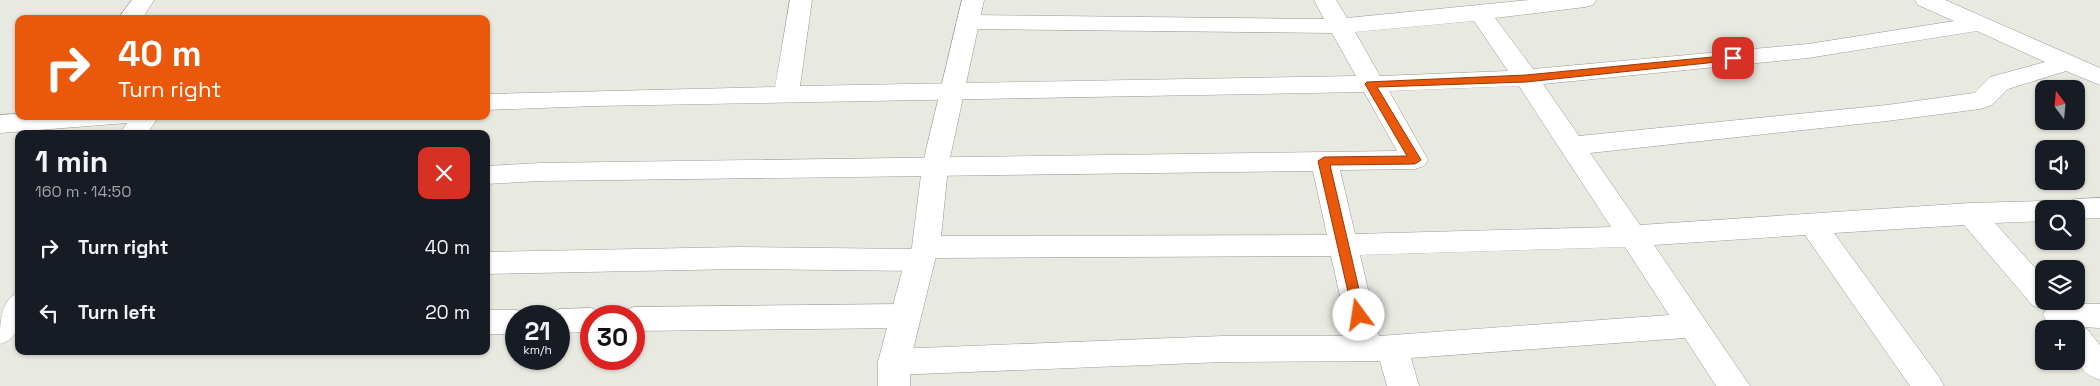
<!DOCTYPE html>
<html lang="en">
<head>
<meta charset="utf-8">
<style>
  :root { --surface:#171b24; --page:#20242c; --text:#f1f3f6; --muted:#9ea1a6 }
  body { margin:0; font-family:"Space Grotesk",sans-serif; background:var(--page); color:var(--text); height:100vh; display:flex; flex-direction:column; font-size:19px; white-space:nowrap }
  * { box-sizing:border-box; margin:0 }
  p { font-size:16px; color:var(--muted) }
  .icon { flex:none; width:28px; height:28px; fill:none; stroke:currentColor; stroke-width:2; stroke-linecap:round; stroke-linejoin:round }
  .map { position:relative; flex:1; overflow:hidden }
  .details { position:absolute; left:15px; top:130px; width:475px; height:225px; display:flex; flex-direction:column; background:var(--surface); border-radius:10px; box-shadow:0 1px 4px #0004 }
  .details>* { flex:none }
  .top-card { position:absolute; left:15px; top:15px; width:475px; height:105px; border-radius:10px; box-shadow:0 1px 4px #0004; background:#ea580c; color:#fff; overflow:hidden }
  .needle { width:32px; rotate:344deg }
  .buttons { position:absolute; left:2035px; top:80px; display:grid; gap:10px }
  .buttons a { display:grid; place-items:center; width:50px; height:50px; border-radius:10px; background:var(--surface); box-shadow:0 1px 4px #0004; font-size:25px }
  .speed { position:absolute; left:505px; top:305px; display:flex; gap:10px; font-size:25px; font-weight:700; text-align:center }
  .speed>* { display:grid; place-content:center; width:65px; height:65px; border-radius:50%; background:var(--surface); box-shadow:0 1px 4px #0004; line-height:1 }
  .speed small { font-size:12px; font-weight:400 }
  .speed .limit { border:8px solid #d22; background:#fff; color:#111 }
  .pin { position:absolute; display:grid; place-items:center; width:42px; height:42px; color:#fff; margin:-21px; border-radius:10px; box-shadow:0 2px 8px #0006 }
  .me { position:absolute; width:55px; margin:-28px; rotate:346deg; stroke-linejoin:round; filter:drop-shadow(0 0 4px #0008) }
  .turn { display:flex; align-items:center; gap:18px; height:105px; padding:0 20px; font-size:22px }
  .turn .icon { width:65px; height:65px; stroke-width:2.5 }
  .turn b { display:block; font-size:35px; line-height:42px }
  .round { display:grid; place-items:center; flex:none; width:52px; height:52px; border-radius:10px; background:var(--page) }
  .overview { display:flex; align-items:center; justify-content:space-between; height:85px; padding:0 20px }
  h1 { font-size:30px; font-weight:600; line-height:38px }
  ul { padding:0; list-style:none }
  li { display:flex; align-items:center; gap:15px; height:65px; padding:0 20px }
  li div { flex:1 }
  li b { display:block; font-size:19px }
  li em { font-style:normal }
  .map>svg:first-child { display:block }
</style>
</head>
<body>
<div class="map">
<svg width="2100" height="386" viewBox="0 0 2100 386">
  <rect width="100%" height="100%" fill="#e8eae2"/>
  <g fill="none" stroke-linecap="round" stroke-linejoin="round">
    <defs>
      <path id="minor" d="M 132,0 L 154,0 L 142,19 L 122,19 L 120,16 Z
        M 790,0 L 812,0 L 800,86 L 1356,76 L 1332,33 L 968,29 L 960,27 L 956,22 L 960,17 L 968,15 L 1324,19 L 1314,0 L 1336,0 L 1347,18 L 1529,0 L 1596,0 L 1593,5 L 1585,7 L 1495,18 L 1533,69 L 1808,44 L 1954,21 L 1918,5 L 1915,0 L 1945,0 L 2100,68 L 2100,85 L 2066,71 L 2008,89 L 1992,105 L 1980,109 L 1887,121 L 1590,153 L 1640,225 L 1970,203 L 2044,201 L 2054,204 L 2057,209 L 2044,209 L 2044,221 L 1995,223 L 2044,278 L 2044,301 L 2057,301 L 2056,304 L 2100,304 L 2100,328 L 2081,327 L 2087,329 L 2100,345 L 2100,380 C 2073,371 2076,353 2076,329 L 2067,329 L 2071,327 L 2058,327 L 2047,323 L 2043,315 L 2046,309 L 2033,306 L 1964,225 L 1834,233 L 1939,377 L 1944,386 L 1910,386 L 1805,235 L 1654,245 L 1750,386 L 1716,386 L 1685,338 L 1411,358 L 1419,386 L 1387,386 L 1380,361 L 1223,362 L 894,375 L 883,371 L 878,362 L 883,353 L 894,349 L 1223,336 L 1349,336 L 1331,256 L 933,258 L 935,260 L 930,268 L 920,271 L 739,269 L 486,274 L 486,252 L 739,247 L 913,249 L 912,247 L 916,239 L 926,236 L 1327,235 L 1313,171 L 540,181 L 486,184 L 486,166 L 540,163 L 1397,151 L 1364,92 L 595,106 L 486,110 L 486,94 L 775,87 ZM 1474,21 L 1508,71 L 1380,76 L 1355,32 ZM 1977,31 L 2045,62 L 1990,77 L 1974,93 L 1887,105 L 1579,136 L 1543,84 L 1808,58 ZM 1519,86 L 1611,227 L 1355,234 L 1340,170 L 1415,169 L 1424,166 L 1428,160 L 1389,91 ZM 1625,247 L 1669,315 L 1379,336 L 1360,255 Z
        M 19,114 L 19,116 L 159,116 L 147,134 L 120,134 L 127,123 L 0,133 L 0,115 Z
        M 2100,198 L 2100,218 L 2076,219 L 2076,209 L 2062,209 L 2066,202 L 2076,199 Z
        M 19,292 C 19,314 25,336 0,344 C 0,322 0,300 19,292 Z
        M 905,304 L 916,308 L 920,316 L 916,324 L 905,328 L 634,331 L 634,316 L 620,316 L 623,311 L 634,307 Z
        M 591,308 L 602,312 L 604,316 L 591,316 L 591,332 L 559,333 L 559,316 L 546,316 L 548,313 L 559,309 Z
        M 486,310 L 516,310 L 527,314 L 528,316 L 516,316 L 516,334 L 486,334 Z"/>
      <path id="tertiary" d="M 962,0 L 984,0 L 948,167 L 940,247 L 935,260 L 910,362 L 910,386 L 878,386 L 878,362 L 905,260 L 912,247 L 922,167 Z"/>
    </defs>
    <!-- minor casing -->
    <use href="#minor" stroke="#989992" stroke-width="1"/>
    <!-- tertiary casing -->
    <use href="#tertiary" stroke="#989992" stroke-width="1"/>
    <!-- minor -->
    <use href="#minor" fill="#fff" fill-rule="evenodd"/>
    <!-- tertiary -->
    <use href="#tertiary" fill="#fff" fill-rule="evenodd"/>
  </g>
  <!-- route -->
  <path fill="#ea580c" stroke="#983908" d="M 1733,55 L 1736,56 L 1736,60 L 1526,82 L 1377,87 L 1421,160 L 1415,164 L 1330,165 L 1365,315 L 1363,318 L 1354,318 L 1318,161 L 1324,157 L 1407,156 L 1365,84 L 1367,82 L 1526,75 Z"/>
</svg>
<div class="buttons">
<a><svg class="needle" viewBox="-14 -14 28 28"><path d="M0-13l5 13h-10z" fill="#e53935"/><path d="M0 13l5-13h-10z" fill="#9ea1a6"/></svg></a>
<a><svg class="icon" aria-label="sound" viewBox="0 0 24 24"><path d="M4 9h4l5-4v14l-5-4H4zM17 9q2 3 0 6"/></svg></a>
<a><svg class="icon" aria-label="search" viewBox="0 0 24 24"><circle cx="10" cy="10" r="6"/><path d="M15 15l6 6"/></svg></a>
<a><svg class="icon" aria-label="layers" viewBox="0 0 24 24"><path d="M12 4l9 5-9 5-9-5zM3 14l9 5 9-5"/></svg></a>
<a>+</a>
</div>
<div class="speed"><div>21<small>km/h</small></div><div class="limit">30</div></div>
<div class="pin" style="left:1733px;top:58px;background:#d93025"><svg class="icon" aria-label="arrive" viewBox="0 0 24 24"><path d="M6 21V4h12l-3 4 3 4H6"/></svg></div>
<svg class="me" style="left:1359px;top:315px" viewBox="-20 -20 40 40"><circle r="19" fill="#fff"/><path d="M0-13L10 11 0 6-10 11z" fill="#ea580c"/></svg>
<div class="top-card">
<div class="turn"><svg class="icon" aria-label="right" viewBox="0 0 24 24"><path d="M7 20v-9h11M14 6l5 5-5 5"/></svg><div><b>40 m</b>Turn right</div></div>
</div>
<section class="details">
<div class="overview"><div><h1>1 min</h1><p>160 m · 14:50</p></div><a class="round" style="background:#d93025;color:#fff"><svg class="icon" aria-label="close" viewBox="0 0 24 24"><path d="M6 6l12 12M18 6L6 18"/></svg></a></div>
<ul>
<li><svg class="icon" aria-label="right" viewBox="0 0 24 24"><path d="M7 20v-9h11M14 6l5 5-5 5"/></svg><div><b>Turn right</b></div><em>40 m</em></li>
<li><svg class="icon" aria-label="left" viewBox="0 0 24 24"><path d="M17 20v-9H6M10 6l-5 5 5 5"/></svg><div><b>Turn left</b></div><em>20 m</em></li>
</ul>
</section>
</div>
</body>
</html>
